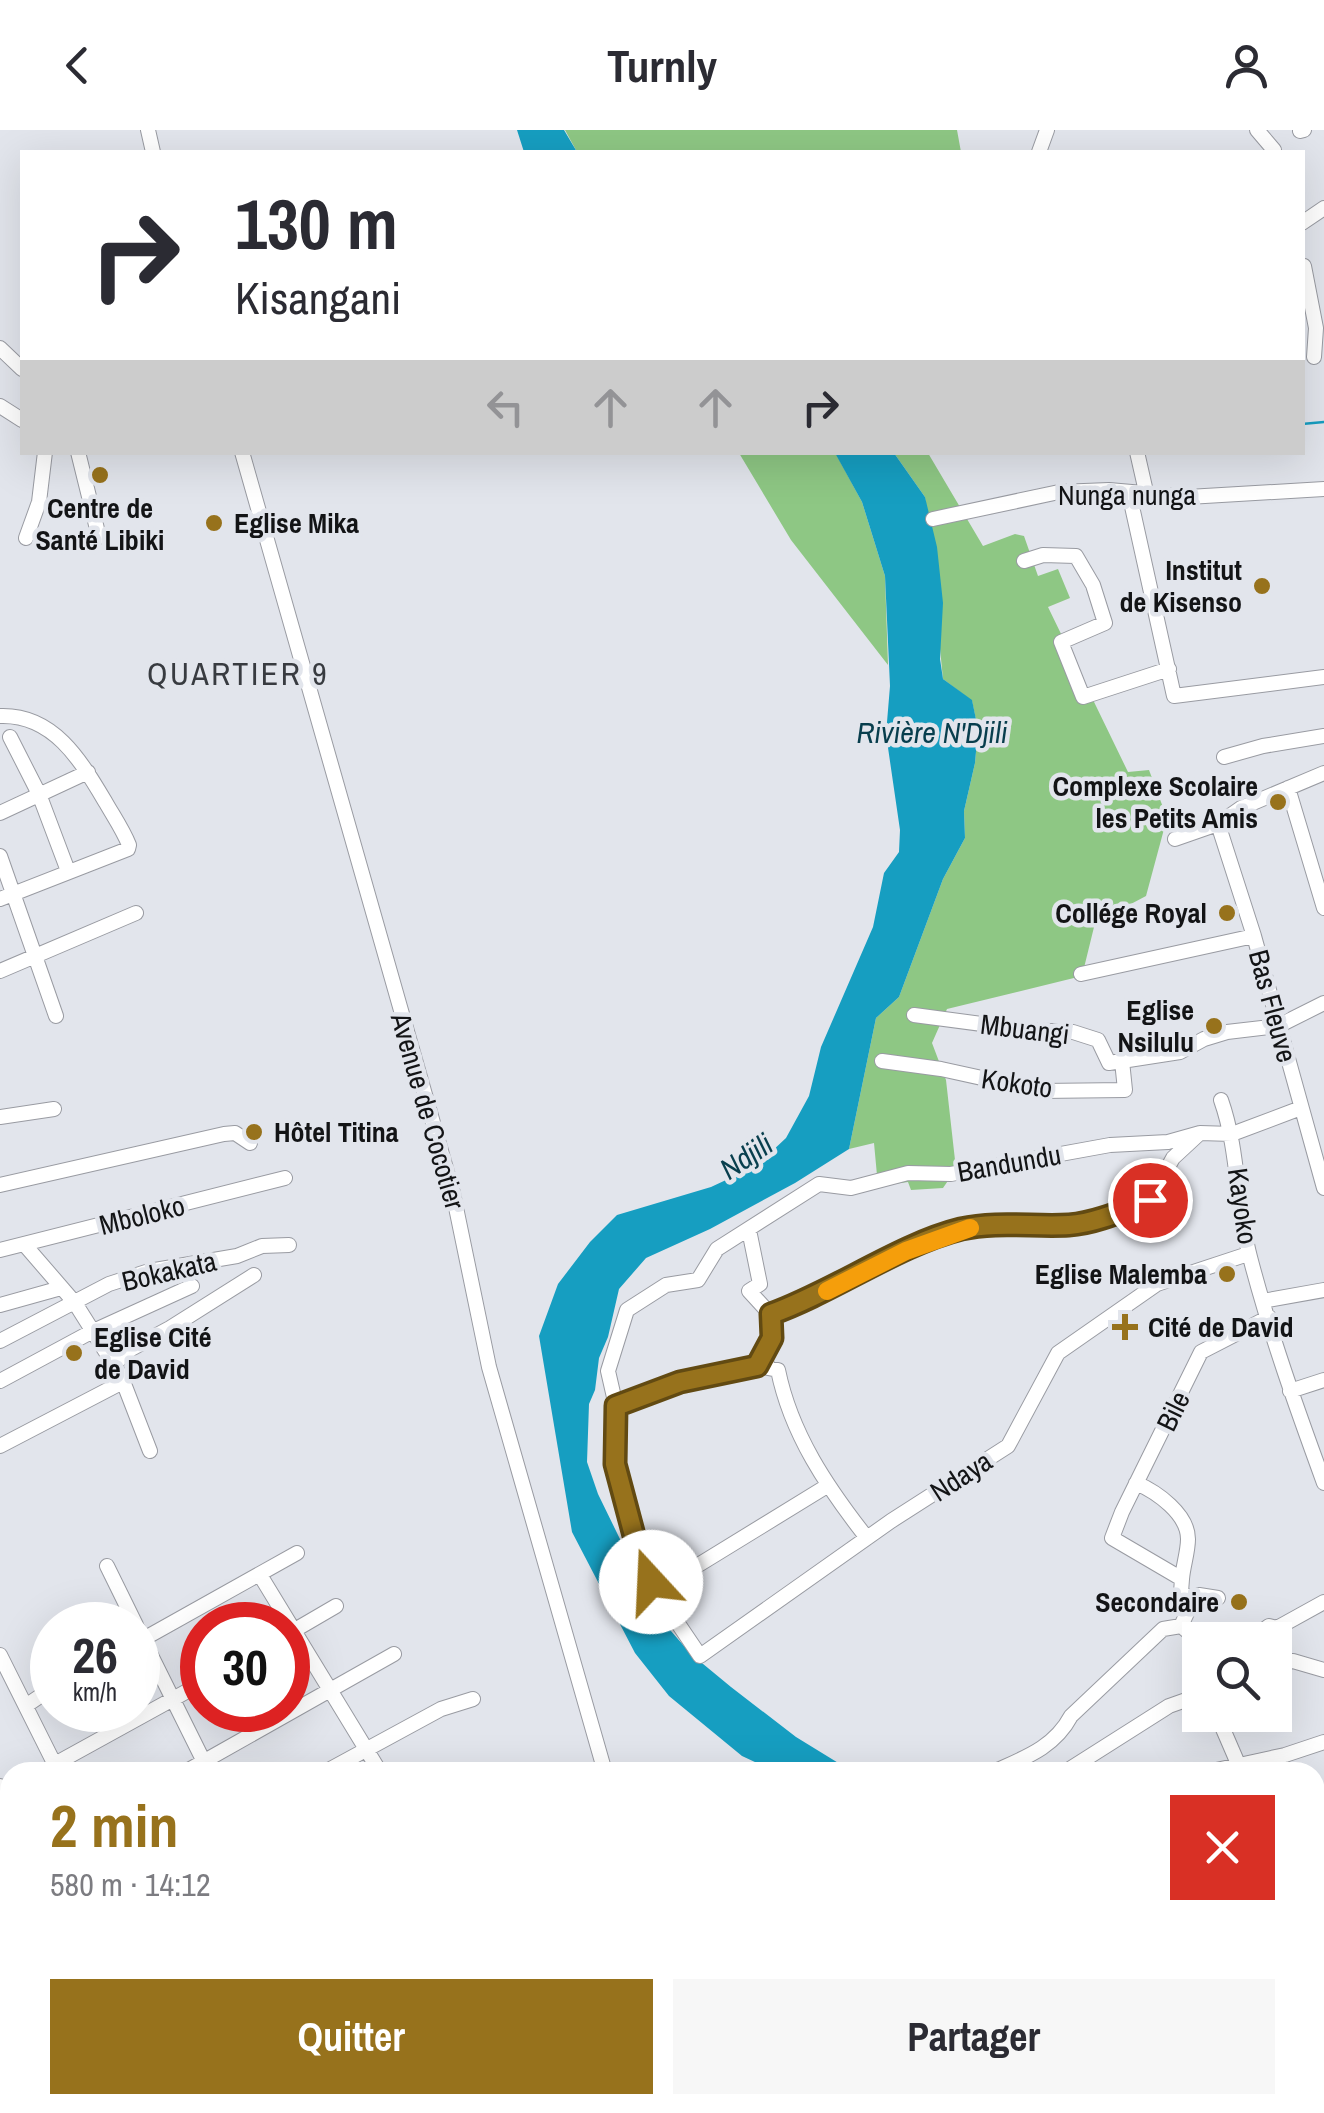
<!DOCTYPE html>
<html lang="fr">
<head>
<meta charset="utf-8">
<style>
  :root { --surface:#fff; --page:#f7f7f7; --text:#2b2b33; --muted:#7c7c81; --accent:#97721c }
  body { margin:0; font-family:"Archivo Narrow",sans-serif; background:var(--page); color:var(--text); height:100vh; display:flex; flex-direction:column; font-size:38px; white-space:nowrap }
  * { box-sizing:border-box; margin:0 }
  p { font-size:32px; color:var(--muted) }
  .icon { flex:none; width:55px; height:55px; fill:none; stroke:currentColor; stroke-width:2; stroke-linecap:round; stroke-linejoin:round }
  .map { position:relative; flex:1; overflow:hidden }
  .details { position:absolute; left:0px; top:1632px; width:1325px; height:352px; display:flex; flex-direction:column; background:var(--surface); border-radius:30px 30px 0 0; box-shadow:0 10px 40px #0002 }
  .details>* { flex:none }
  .top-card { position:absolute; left:20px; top:20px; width:1285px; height:305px; border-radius:0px; box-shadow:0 10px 40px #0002; background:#fff; color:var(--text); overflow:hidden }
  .fabs { position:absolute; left:1182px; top:1492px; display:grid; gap:20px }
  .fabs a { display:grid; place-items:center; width:110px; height:110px; border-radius:0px; background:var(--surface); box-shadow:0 10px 40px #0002; font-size:50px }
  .speed { position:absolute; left:30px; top:1472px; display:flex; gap:20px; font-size:50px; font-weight:700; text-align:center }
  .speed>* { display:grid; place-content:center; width:130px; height:130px; border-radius:50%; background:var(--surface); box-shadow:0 10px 40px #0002; line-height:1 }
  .speed small { font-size:25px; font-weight:400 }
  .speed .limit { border:15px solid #d22; background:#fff; color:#111 }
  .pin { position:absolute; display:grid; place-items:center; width:85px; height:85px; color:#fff; margin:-42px; border:5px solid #fff; border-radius:50%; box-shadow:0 2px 10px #0007 }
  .me { position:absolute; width:110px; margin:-55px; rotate:340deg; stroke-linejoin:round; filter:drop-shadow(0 0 8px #0008) }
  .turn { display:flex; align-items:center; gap:35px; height:210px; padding:0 50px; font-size:45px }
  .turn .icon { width:130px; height:130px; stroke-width:2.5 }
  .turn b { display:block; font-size:70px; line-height:85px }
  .lanes { display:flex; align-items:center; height:95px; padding:0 50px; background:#0003; justify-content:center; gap:50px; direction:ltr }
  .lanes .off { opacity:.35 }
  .round { display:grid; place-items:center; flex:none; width:105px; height:105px; border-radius:0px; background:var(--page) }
  .summary { display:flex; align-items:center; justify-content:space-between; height:170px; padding:0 50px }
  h1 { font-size:60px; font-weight:800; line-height:75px; color:var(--accent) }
  .button { display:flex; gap:20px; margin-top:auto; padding:20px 50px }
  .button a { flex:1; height:115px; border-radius:0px; background:var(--accent); color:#fff; font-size:40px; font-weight:800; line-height:115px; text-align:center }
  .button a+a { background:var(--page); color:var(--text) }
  header { display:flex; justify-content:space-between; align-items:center; height:130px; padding:0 50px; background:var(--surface); font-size:45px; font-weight:800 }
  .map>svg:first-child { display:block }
</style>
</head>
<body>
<header><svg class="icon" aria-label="back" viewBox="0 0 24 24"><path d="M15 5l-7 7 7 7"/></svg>Turnly<svg class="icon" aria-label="person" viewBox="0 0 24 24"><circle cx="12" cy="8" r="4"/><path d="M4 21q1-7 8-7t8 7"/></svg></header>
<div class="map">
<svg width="1324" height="1983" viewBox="0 0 1324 1983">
  <rect width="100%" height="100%" fill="#e2e5ec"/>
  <!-- green -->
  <path fill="#8ec784" d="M 565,0 L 957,0 L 961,22 L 577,22 Z
    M 739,323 L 836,324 L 862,372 L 885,446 L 888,535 L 791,410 Z
    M 894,323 L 928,323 L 983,416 L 1015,404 L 1024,406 L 1038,446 L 1058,439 L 1070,468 L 1048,477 L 1128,642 L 1149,640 L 1167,688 L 1146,766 L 1095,793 L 1082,846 L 947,879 L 932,913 L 946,950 L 956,1039 L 943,1058 L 911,1060 L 908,1052 L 878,1056 L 874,1013 L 849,1019 L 876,888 L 899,867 L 943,749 L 965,708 L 964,681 L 975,633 L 978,599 L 972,571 L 943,549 L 925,367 Z"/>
  <!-- water -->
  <path fill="#169ec1" d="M 517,0 L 564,0 L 577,22 L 524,22 Z
    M 835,323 L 894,323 L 925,367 L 937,417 L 943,473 L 940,529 L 943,549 L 972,570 L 978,599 L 975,633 L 964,681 L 965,708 L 943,749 L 899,867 L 876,888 L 849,1019 L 795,1053 L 710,1099 L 646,1128 L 619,1159 L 608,1207 L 599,1228 L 595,1260 L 589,1274 L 587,1332 L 598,1364 L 657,1485 L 691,1524 L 731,1557 L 796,1607 L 853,1642 L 776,1642 L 742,1626 L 669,1566 L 635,1523 L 572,1402 L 539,1206 L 558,1154 L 590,1112 L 617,1085 L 711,1057 L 756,1036 L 786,1008 L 809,966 L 821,917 L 873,797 L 884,743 L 899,722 L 900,700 L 886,604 L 890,556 L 885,446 L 862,372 Z"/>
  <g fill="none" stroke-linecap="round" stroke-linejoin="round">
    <!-- stream -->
    <path stroke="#169ec1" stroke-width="2.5" d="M 1302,294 L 1324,292"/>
    <defs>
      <path id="minor" d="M 148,0 L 153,22
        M 1257,0 L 1274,20
        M 1300,1 L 1304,0
        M 1039,22 L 1047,0
        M 1302,93 L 1324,78
        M 1304,136 L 1316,198 L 1314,227
        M 0,218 L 22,239
        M 0,276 L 22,290
        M 78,322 L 99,407
        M 242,322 L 453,1063 L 489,1237 L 605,1642
        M 1137,322 L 1147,366
        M 1129,363 L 1174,566 L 1324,547
        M 933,389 L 1059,362 L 1109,360 L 1188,367 L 1324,359
        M 26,408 L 39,372 L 45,322
        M 1024,431 L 1043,425 L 1076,426 L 1093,455 L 1105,493 L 1061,512 L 1083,567 L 1169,539
        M 0,586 C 54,584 81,631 106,673 C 114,687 123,700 129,715 L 128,719 L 0,769
        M 10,607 L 39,664 L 68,741
        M 1224,627 L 1263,616 L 1324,606
        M 1288,658 L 1324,778
        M 0,683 L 88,642
        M 1218,694 L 1254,806 L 1324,1058
        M 1175,709 L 1218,694 L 1241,678 L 1324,643
        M 0,726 L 56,886
        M 0,841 L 136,783
        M 1081,844 L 1254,806
        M 914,885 L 1027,900 L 1073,902 L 1098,910 L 1109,933 L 1180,922 L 1204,909 L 1227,902 L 1278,896 L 1324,873
        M 882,931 L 941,939 L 1041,961 L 1125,960 L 1122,931
        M 1221,970 C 1239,1021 1236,1075 1250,1127 C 1270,1204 1297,1279 1324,1353
        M 0,987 L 54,979
        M 1200,1003 L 1168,1012 L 1110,1015 L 951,1044 L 908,1043 L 851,1058 L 819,1054 L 717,1119 L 698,1150 L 666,1155 L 627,1180 L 608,1241 L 616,1276 L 615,1334 L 640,1428 L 656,1461 L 700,1526 L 891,1391 L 1008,1316 L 1058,1223 L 1157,1154 L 1248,1124
        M 0,1055 L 224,1004 L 235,1003 L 250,1013
        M 749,1100 L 760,1154 L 749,1161 L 771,1185 L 772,1209 L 763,1221 L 768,1238 L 778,1240 C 791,1304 827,1357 867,1408
        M 0,1120 L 285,1048
        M 1263,1171 L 1324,1160
        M 0,1175 L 61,1158
        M 771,1185 C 834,1162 898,1114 961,1099 C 997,1091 1033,1097 1069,1095 C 1097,1093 1124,1080 1150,1070 L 1173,1028 L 1200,1003 L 1232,1004 L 1301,978
        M 0,1211 L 109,1154 L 149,1141 L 237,1126 L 262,1116 L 289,1115
        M 113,1235 L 131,1219 L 170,1198 L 254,1145
        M 121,1246 L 150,1321
        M 0,1251 L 91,1202 L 192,1156
        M 1290,1261 L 1324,1250
        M 616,1276 L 680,1253 L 757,1236 L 762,1222
        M 0,1316 L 117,1255 L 121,1246 L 75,1173 L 24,1114
        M 1136,1353 C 1157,1362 1188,1384 1188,1409 C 1188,1422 1183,1436 1182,1449
        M 107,1436 L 136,1495
        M 260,1445 L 380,1642
        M 656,1461 L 827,1356
        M 1193,1470 L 1181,1462 L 1182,1449 L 1112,1408 L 1122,1382 L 1201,1222 L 1269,1187
        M 138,1499 L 209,1642
        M 288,1504 L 336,1476
        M 1250,1510 L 1269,1496 L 1277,1498 L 1324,1472
        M 138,1512 L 297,1423
        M 1200,1512 L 1181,1496 L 1193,1470 L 1199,1465 L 1218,1468
        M 0,1525 L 58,1641
        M 1275,1534 L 1293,1531 L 1324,1540
        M 27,1575 L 52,1558
        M 1217,1585 L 1239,1636
        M 55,1634 L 202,1553
        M 185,1642 L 394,1524
        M 325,1642 L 441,1579 L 473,1569
        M 993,1642 C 1024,1628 1054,1618 1071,1586 L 1163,1499 L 1181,1496
        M 1065,1642 L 1169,1576 L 1200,1565
        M 1207,1642 L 1285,1625 L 1324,1612
        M 0,1656 L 10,1677
        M 1315,1673 L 1324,1670
        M 1315,1720 L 1324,1717
        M 1315,1775 L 1324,1772
        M 0,1821 L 10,1817
        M 1315,1867 L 1324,1865
        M 0,1873 L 10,1894
        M 0,1900 L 10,1908
        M 1315,1917 L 1324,1915
        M 85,1975 L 93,1983
        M 164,1975 L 165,1975
        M 221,1975 L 224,1983
        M 342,1975 L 345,1983
        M 694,1975 L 696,1983
        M 262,1983 L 305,1975
        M 556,1983 L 597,1975
        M 1298,1983 L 1324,1980"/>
    </defs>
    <!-- minor casing -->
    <use href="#minor" stroke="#999ba2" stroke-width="16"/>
    <!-- minor -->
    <use href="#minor" stroke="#fff" stroke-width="14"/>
  </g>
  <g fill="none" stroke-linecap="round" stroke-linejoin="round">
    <defs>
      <path id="route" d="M 651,1452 L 640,1428 L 615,1334 L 616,1276 L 680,1252 L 757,1236 L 772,1208 L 771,1184 C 833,1162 900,1114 961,1099 C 997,1091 1033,1097 1069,1095 C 1097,1093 1124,1080 1150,1070"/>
    </defs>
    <!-- route casing -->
    <use href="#route" stroke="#624a12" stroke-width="25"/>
    <!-- route -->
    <use href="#route" stroke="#97721c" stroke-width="18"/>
    <!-- slow -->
    <path stroke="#f59e0b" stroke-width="18" d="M 827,1161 L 906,1121 L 970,1098"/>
  </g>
  <!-- markers -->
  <g fill="#97721c" stroke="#e2e5ec" stroke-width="4">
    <circle cx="100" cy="345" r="10"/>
    <circle cx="214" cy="393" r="10"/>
    <circle cx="1262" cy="456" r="10"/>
    <circle cx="1278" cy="672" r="10"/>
    <circle cx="1227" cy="783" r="10"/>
    <circle cx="1214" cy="896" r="10"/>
    <circle cx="254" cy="1002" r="10"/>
    <circle cx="1227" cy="1144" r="10"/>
    <path d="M1120 1182h10v10h10v10h-10v10h-10v-10h-10v-10h10z"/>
    <circle cx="74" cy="1223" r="10"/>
    <circle cx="1239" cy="1472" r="10"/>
  </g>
  <g text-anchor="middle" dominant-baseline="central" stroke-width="9" stroke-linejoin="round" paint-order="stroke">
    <!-- street labels -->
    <g font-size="28" fill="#131416" stroke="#e2e5ec">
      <text x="1127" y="365">Nunga nunga</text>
      <text transform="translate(1273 876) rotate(75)">Bas Fleuve</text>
      <text transform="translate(1025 899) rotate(7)">Mbuangi</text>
      <text transform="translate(1017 953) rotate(8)">Kokoto</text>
      <text transform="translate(428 981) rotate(74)">Avenue de Cocotier</text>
      <text transform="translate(1009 1033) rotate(-10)">Bandundu</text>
      <text transform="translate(1243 1076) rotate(82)">Kayoko</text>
      <text transform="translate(142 1085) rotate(-14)">Mboloko</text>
      <text transform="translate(169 1141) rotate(-13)">Bokakata</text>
      <text transform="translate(1173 1281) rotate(-64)">Bile</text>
      <text transform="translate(961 1346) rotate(-33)">Ndaya</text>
    </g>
    <!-- poi labels -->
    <g font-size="28" font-weight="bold" fill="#131416" stroke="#e2e5ec" text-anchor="end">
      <text x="100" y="378" text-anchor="middle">Centre de<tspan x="100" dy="32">Santé Libiki</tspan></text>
      <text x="234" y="393" text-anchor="start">Eglise Mika</text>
      <text x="1242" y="440">Institut<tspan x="1242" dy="32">de Kisenso</tspan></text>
      <text x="1258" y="656">Complexe Scolaire<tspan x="1258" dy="32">les Petits Amis</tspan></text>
      <text x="1207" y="783">Collége Royal</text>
      <text x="1194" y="880">Eglise<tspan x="1194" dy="32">Nsilulu</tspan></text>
      <text x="274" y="1002" text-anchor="start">Hôtel Titina</text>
      <text x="1207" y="1144">Eglise Malemba</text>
      <text x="1148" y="1197" text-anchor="start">Cité de David</text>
      <text x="94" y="1207" text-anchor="start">Eglise Cité<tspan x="94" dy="32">de David</tspan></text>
      <text x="1219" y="1472">Secondaire</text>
    </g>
    <!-- water labels -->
    <g font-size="30" font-style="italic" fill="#083e4d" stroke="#e2e5ec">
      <text x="932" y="602">Rivière N'Djili</text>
      <text transform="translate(746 1026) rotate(-34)">Ndjili</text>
    </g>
    <!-- quarter labels -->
    <g font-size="32" letter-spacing="2.5" fill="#383b40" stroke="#e2e5ec">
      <text x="238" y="543">QUARTIER 9</text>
    </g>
  </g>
</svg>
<div class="fabs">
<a><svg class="icon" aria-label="search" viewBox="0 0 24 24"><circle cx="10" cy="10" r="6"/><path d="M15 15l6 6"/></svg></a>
</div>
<div class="speed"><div>26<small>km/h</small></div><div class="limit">30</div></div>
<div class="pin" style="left:1150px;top:1070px;background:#d93025"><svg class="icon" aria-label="arrive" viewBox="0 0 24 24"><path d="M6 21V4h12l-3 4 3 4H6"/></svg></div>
<svg class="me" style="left:651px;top:1452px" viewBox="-20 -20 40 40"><circle r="19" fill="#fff"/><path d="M0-13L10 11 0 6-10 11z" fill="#97721c"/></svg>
<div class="top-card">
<div class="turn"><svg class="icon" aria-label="right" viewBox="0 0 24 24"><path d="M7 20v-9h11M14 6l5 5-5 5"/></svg><div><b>130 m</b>Kisangani</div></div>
<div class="lanes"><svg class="icon off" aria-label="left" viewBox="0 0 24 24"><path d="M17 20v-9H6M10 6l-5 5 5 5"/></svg><svg class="icon off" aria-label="ahead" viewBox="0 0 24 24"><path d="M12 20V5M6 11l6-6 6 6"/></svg><svg class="icon off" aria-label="ahead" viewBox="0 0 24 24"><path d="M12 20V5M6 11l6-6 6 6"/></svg><svg class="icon" aria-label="right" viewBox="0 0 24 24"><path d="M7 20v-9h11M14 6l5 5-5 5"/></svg></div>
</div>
<section class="details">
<div class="summary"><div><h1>2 min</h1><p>580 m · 14:12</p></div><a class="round" style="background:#d93025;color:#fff"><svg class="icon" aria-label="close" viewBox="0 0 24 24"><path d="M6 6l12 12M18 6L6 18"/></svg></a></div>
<div class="button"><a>Quitter</a><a>Partager</a></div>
</section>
</div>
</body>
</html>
